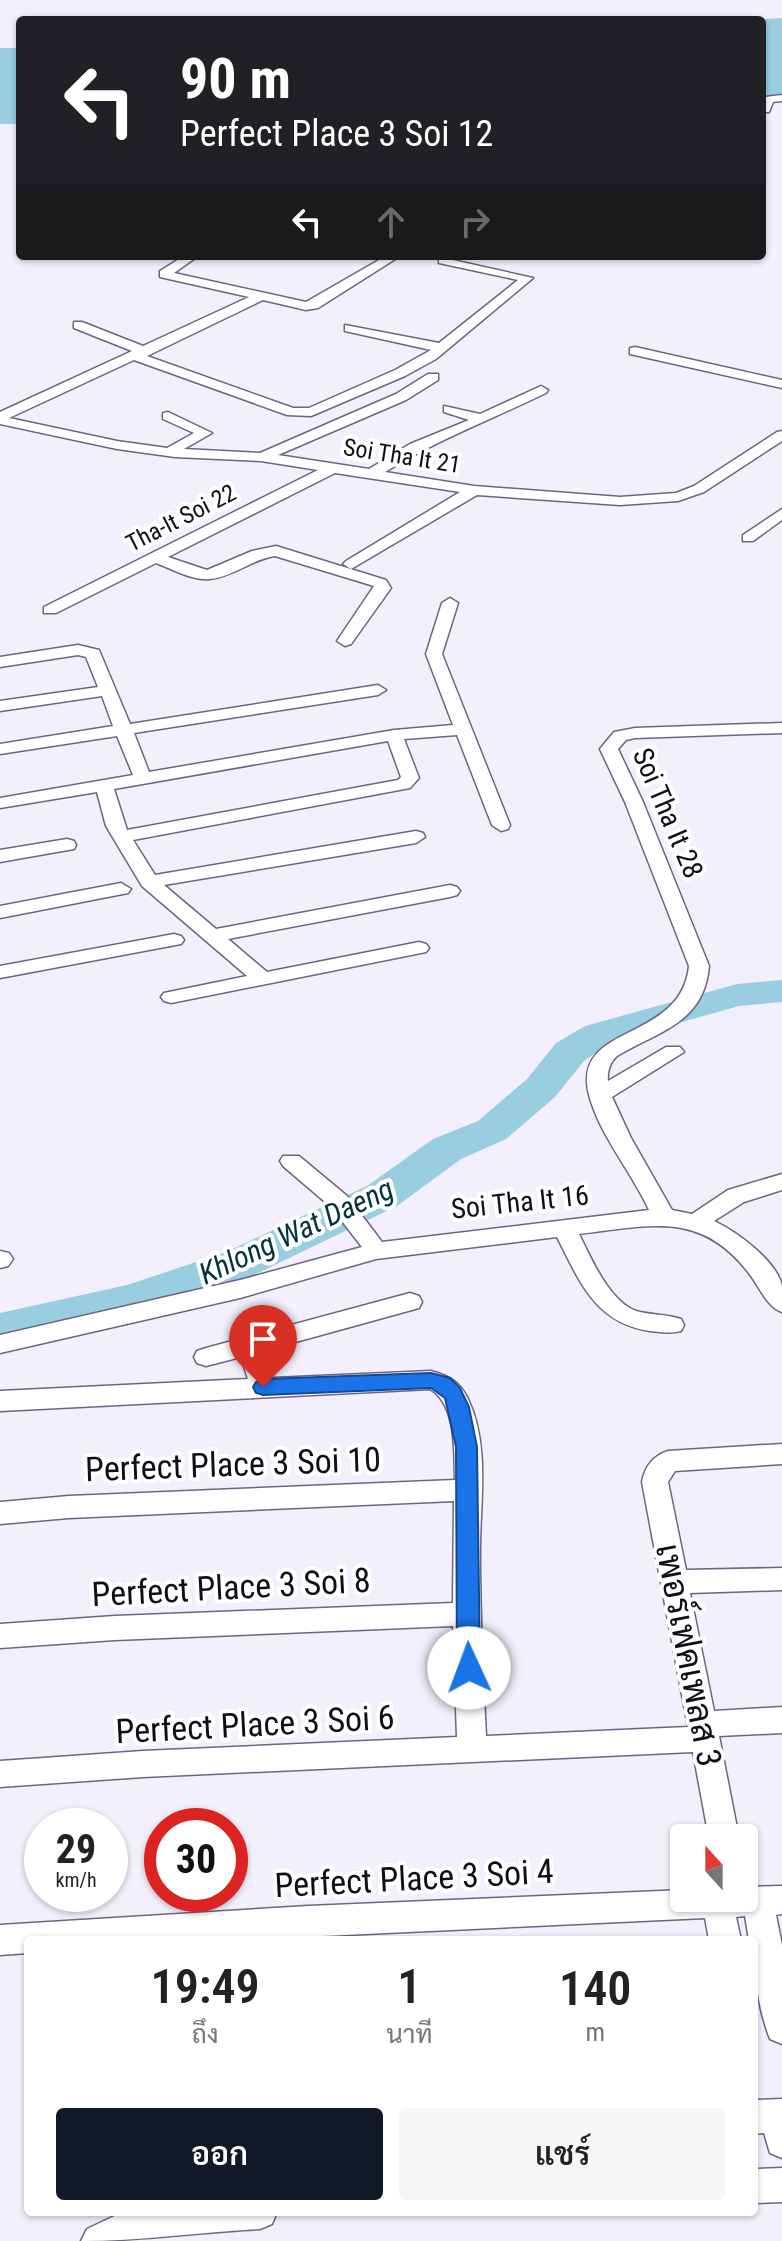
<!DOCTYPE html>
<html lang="th">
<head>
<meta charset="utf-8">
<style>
  :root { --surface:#fff; --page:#f6f6f6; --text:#222; --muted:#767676; --accent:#111827 }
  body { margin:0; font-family:"Roboto Condensed",Sarabun,sans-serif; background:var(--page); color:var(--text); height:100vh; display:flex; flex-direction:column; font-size:30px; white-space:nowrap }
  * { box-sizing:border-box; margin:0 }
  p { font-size:26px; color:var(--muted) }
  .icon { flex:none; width:44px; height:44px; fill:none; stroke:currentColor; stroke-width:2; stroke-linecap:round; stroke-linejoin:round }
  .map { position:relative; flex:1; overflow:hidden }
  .panel { position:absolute; left:24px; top:1936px; width:734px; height:280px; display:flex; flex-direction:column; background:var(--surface); border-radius:8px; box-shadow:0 2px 6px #0004 }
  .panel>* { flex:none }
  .top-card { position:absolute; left:16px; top:16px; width:750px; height:244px; border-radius:8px; box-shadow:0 2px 6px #0004; background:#202124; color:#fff; overflow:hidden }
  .needle { width:52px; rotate:339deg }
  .tools { position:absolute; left:670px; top:1824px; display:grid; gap:16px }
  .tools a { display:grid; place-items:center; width:88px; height:88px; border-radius:8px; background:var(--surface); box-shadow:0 2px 6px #0004; font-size:40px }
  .speed { position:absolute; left:24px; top:1808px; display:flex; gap:16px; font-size:40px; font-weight:700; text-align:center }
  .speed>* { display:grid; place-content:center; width:104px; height:104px; border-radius:50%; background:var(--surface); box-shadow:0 2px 6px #0004; line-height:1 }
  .speed small { font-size:20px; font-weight:400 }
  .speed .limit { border:12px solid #d22; background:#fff; color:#111 }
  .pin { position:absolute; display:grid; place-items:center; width:68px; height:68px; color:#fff; margin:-82px -34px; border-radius:50% 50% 50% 0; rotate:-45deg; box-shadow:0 0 8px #0007 }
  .pin .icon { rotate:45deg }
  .me { position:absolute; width:88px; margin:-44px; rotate:358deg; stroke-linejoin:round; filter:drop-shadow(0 0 6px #0008) }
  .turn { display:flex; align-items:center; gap:28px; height:168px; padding:0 32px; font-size:36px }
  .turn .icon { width:104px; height:104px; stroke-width:2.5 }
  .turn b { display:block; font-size:56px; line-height:68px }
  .lanes { display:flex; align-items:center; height:76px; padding:0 32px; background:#0003; justify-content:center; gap:40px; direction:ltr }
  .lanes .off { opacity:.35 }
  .eta { display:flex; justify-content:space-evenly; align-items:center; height:136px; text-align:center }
  .eta b { font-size:48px; font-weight:600; line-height:56px }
  .action { display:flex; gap:16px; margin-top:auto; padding:16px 32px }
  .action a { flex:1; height:92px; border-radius:8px; background:var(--accent); color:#fff; font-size:32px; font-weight:600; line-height:92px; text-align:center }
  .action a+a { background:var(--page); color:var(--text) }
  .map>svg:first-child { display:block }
</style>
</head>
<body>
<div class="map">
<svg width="782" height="2241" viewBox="0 0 782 2241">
  <rect width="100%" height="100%" fill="#f4effd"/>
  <!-- water -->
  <path fill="#98cee0" d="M 782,18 L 782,97 L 762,99 L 762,20 L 751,20 Z
    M 0,48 L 20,48 L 20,124 L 0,124 Z"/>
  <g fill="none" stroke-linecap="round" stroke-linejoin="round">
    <!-- river -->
    <path fill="#98cee0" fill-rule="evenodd" d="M 782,980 L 782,1002 L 739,1006 L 611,1042 L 584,1061 L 555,1097 L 506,1139 L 461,1159 L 397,1206 L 256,1274 L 132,1316 L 0,1345 L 0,1313 L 127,1285 L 226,1252 L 367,1186 L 433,1139 L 478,1121 L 527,1079 L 556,1043 L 585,1026 L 737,984 Z"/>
    <defs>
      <path id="street" d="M 782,95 L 782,101 L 773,102 L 769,112 L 762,112 L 765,97 Z
        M 184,256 L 198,256 L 174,273 L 306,302 L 386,256 L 400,256 L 318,308 L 306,310 L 263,300 L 147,356 L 293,408 L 309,408 L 395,370 L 431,350 L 345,331 L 345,325 L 439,343 L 518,280 L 439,263 L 439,257 L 533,278 L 436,359 L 405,376 L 311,416 L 287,415 L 134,360 L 9,418 L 117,441 L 167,448 L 194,433 L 163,419 L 163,413 L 168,412 L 212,433 L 184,449 L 260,453 L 396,394 L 428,374 L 438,374 L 438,380 L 406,400 L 278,455 L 369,469 L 410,444 L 469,420 L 444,412 L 444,406 L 480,414 L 541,386 L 548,390 L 546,393 C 492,419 435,441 385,472 L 474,486 L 620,497 L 676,493 L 694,486 L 777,432 L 782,431 L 782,441 L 704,492 L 678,501 L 620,505 L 477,495 L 351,569 L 343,564 L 346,561 L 460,492 L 335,473 L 168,557 L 207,570 L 252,551 L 276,546 L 386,580 L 391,588 L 351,644 L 345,646 L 337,641 L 374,586 L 275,556 C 253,559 232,577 210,579 C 193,581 172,569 156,563 L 56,613 L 44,613 L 44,607 L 318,470 L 261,461 L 175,457 L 117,449 L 0,424 L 0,412 L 132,351 L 74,328 L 74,322 L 82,322 L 143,346 L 249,297 L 160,277 L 160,271 Z
        M 635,347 L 782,380 L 782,388 L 630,354 L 630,348 Z
        M 782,509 L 782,520 L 753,541 L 743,541 L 743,535 Z
        M 450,598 L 458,603 L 442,654 L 510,825 L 508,829 L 501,831 L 492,825 L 457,735 L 404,739 L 419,778 L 410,788 L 133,840 L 155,875 L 416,831 L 423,833 L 425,837 L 416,843 L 164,885 L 216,929 L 450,885 L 457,887 L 460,891 L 457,895 L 450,897 L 228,939 L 267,972 L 419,942 L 426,944 L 429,948 L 426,952 L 171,1003 L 164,1001 L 161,997 L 164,993 L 247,976 L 142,886 L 106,826 L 97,792 L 0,808 L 0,798 L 133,775 L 117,736 L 0,754 L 0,744 L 113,726 L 102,696 L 0,711 L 0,701 L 98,687 L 86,657 L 78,655 L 0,667 L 0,657 L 78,645 L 99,650 L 130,724 L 378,685 L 386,690 L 378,695 L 134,733 L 149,772 L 394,730 L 453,725 L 426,654 L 442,603 ZM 388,741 L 401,777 L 398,780 L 127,830 L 114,789 Z
        M 782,723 L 782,733 L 635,738 L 626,740 L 618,749 L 643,802 L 709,966 C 704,1024 658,1031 617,1056 C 610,1062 607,1072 608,1081 L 666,1047 L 680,1047 L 684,1052 L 612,1097 L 631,1138 L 672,1210 L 692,1214 L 728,1190 L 782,1174 L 782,1190 L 744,1202 L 714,1221 C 736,1231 777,1261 782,1286 C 782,1294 782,1304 782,1312 C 767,1307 760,1288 751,1276 C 702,1209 650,1226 579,1234 C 591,1258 609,1301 636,1311 C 650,1315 666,1314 681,1319 L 684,1325 L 681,1331 C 670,1334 660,1332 650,1331 C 595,1323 580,1282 557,1237 L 376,1259 L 240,1298 L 0,1353 L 0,1335 L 240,1280 L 362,1247 L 331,1207 L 283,1166 L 280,1161 L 283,1156 L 299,1156 L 347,1196 L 382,1242 L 649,1210 C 631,1171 600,1136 589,1095 C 570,1022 681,1044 689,966 L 625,802 L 600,749 L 614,732 L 635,728 Z
        M 67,839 L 74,841 L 76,845 L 74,849 L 0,862 L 0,850 Z
        M 121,883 L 131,889 L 128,893 L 0,918 L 0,906 Z
        M 174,934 L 181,936 L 184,940 L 181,944 L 0,978 L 0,966 Z
        M 0,1251 L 9,1253 L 13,1259 L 8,1266 L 0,1268 Z
        M 410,1293 L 419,1296 L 422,1302 L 419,1308 L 263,1351 L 273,1378 L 431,1371 C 449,1376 460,1382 468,1399 C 491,1447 479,1507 480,1557 C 480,1617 483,1676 486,1736 L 688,1727 L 642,1482 C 645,1466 653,1456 668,1451 L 782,1444 L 782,1464 L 675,1471 L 668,1482 L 686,1570 L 782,1568 L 782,1590 L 690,1593 L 714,1711 L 782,1707 L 782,1733 L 719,1736 L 739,1838 L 709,1838 L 693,1752 L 143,1777 L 0,1787 L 0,1761 L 143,1751 L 457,1737 L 453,1626 L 115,1640 L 0,1648 L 0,1624 L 115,1616 L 453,1603 L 454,1501 L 69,1518 L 0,1524 L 0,1502 L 69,1496 L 455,1480 C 454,1452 457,1405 430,1389 L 0,1411 L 0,1391 L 248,1379 L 241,1357 L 206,1366 L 197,1363 L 194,1357 L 197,1351 L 206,1348 Z
        M 782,1886 L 782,1914 L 776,1915 L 782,1945 L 782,2044 L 770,2039 C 758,2009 754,1972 754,1940 L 749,1940 L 745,1916 L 736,1917 L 741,1940 L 709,1940 L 705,1918 L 239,1940 L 28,1940 L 28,1953 L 0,1955 L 0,1925 L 308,1906 L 684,1890 L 684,1898 L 744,1898 L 744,1887 Z
        M 782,2099 L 782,2158 L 770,2153 L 764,2133 L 754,2134 L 754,2100 Z
        M 782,2168 L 782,2202 L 754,2203 L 754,2169 Z
        M 123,2212 L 277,2212 L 272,2224 L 260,2229 C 200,2232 141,2241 81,2241 L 87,2229 Z"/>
    </defs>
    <!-- street casing -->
    <use href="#street" stroke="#6e6482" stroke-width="3"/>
    <!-- street -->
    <use href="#street" fill="#fff" fill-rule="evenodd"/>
  </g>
  <!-- route -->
  <path fill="#1a73e8" stroke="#114b97" stroke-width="2" d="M 431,1373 L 450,1378 L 460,1388 L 469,1407 L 477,1447 L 480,1668 L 477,1675 L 469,1678 L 460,1675 L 457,1668 L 456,1447 L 445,1398 L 431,1388 L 263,1395 L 256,1393 L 253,1387 L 256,1382 L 263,1379 Z"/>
  <g text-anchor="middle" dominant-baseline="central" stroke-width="8" stroke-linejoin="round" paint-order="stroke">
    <!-- far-street labels -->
    <g font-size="24" fill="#110d18" stroke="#fff">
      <text transform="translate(402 456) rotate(9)">Soi Tha It 21</text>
      <text transform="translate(181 518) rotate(-27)">Tha-It Soi 22</text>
    </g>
    <!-- street labels -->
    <g font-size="28" fill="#110d18" stroke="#fff">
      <text transform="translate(668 813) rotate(67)">Soi Tha It 28</text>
      <text transform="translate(520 1202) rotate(-6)">Soi Tha It 16</text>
    </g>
    <!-- water labels -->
    <g font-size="30" font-style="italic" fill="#00323f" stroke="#fff">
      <text transform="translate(296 1231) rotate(-25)">Khlong Wat Daeng</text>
    </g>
    <!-- near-street labels -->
    <g font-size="34" fill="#110d18" stroke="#fff">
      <text transform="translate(233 1464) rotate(-2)">Perfect Place 3 Soi 10</text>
      <text transform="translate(231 1587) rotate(-3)">Perfect Place 3 Soi 8</text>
      <text transform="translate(689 1655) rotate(79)">เพอร์เฟคเพลส 3</text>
      <text transform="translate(255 1724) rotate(-3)">Perfect Place 3 Soi 6</text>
      <text transform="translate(414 1878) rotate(-3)">Perfect Place 3 Soi 4</text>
    </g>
  </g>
</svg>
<div class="tools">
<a><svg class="needle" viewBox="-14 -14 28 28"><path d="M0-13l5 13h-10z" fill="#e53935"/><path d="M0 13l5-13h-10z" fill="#767676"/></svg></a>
</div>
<div class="speed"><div>29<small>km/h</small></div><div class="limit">30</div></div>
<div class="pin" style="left:263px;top:1387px;background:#d93025"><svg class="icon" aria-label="arrive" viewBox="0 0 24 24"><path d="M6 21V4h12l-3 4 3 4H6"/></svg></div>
<svg class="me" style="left:469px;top:1668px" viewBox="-20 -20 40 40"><circle r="19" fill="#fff"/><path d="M0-13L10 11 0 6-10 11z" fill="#1a73e8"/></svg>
<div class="top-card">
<div class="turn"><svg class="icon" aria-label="left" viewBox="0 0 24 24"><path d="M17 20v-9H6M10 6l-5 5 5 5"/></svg><div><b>90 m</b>Perfect Place 3 Soi 12</div></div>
<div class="lanes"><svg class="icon" aria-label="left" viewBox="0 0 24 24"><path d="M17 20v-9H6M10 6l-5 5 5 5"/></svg><svg class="icon off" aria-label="ahead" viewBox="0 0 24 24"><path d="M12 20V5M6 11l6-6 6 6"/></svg><svg class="icon off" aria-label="right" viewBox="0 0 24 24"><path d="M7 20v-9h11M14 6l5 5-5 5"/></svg></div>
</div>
<section class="panel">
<div class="eta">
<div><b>19:49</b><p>ถึง</p></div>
<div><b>1</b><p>นาที</p></div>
<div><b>140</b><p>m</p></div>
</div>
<div class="action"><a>ออก</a><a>แชร์</a></div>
</section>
</div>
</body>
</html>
